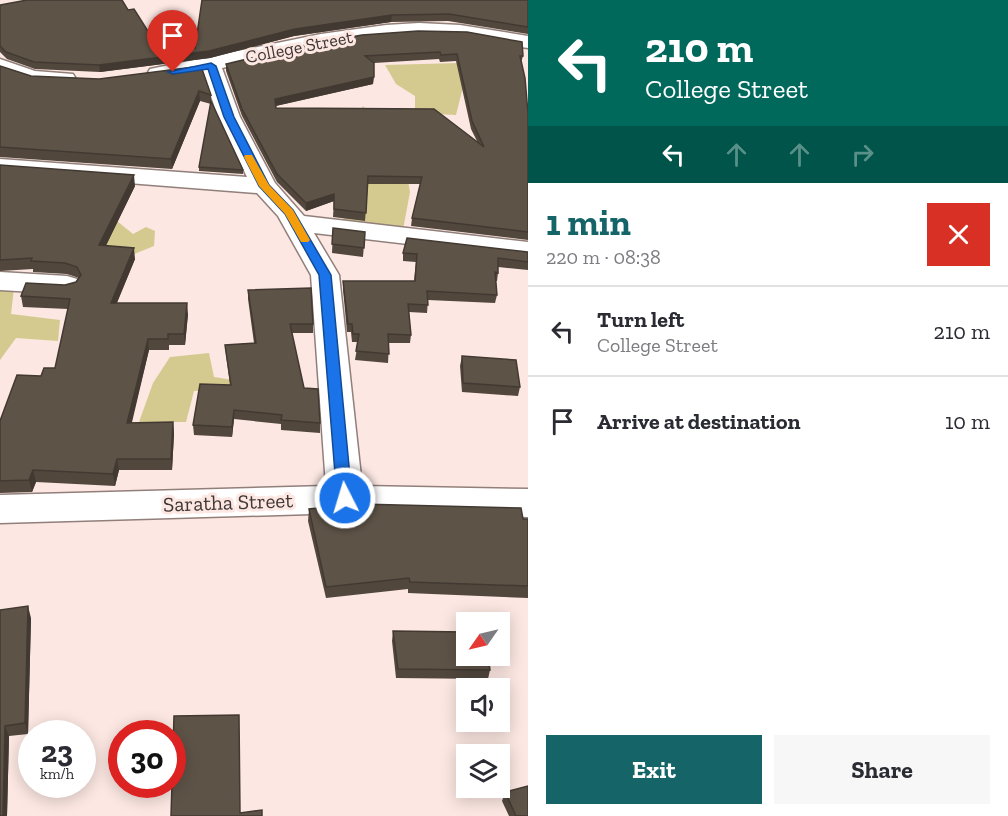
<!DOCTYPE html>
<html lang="en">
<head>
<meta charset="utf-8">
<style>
  :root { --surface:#fff; --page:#f7f7f7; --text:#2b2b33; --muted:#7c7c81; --line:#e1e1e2; --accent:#156467 }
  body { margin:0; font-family:"Zilla Slab",serif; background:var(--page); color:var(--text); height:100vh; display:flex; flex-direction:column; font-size:22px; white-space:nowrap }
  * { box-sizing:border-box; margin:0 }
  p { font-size:20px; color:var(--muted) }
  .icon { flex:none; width:33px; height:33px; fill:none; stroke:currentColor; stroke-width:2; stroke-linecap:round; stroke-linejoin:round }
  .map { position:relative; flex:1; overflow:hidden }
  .side { display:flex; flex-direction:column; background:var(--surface); width:480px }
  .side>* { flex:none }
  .banner { background:#00695c; color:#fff; overflow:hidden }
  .needle { width:39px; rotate:236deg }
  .buttons { position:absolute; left:456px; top:612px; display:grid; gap:12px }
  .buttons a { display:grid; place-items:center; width:54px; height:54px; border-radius:0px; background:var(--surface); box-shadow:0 3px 15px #0003; font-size:30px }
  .speed { position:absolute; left:18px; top:720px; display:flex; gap:12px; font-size:30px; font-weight:700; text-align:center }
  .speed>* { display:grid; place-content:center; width:78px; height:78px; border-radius:50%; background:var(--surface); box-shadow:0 3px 15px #0003; line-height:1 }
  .speed small { font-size:15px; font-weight:400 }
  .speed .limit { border:9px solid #d22; background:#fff; color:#111 }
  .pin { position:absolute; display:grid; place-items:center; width:51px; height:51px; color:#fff; margin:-62px -26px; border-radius:50% 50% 50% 0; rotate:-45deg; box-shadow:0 0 6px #0007 }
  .pin .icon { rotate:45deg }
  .me { position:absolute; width:66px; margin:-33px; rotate:355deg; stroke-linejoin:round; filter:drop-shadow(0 0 4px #0008) }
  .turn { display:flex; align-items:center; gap:21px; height:126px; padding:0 18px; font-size:27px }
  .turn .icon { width:78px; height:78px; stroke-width:2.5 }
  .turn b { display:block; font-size:42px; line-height:51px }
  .lanes { display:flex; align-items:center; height:57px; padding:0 18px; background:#0003; justify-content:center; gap:30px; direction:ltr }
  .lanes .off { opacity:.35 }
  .round { display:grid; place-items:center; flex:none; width:63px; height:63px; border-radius:0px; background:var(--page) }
  .summary { display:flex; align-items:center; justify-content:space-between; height:102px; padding:0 18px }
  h1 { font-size:36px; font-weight:800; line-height:45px; color:var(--accent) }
  .cta { display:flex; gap:12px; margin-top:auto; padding:12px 18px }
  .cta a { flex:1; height:69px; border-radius:0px; background:var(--accent); color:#fff; font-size:24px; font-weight:800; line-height:69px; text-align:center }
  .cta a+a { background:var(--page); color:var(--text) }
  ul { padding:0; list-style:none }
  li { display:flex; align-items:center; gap:18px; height:90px; padding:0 18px; border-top:2px solid var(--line) }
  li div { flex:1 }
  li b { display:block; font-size:22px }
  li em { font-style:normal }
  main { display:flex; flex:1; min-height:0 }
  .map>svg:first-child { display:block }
</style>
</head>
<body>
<main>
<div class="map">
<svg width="528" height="816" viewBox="0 0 528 816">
  <rect width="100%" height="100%" fill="#fce7e2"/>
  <!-- green -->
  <path fill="#d4ca8f" d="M 459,63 L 465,79 L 456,115 L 415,113 L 415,96 L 396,84 L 385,65 Z
    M 363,106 L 403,154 L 410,192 L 402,235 L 344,228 L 343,203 L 348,132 Z
    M 112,217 L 133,234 L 146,227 L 155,231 L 154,246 L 122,259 L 107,245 L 86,252 Z
    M 0,286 L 14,288 L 11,314 L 60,320 L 58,341 L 16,338 L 0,360 Z
    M 209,353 L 214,377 L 233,380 L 229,390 L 194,391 L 186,422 L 139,422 L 153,383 L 170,357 Z"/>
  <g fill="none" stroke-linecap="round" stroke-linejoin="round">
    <defs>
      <path id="minor" d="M 419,23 L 460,25 L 528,36 L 528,48 C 496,43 464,36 432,35 C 361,33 291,53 222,68 L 240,117 L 275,183 L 304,216 L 528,242 L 528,258 L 314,233 L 339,275 L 362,486 L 528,489 L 528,517 L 345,513 L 0,523 L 0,495 L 326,486 L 311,275 L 278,216 L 257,193 L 0,173 L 0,159 L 247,177 L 218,117 L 203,72 L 158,80 L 150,79 L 147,74 L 150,69 L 321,34 L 386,25 Z
        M 0,59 L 35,71 L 73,74 L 76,79 L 73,84 C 48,90 23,81 0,72 Z
        M 0,272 L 67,276 L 77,279 L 81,285 L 77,291 L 67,294 L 0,290 Z"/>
    </defs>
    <!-- minor casing -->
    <use href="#minor" stroke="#917f7a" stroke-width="3"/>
    <!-- minor -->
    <use href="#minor" fill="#fff" fill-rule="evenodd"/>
  </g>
  <!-- wall -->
  <path fill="#51473d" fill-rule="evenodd" d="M 202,0 L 528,0 L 528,34 L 448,21 L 391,22 L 294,36 L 210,58 L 100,72 L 35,69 L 7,59 L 0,52 L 0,5 L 128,10 L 151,36 L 195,48 Z
    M 306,45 L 523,56 L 521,63 L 528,113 L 528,240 L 411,226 L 412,218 L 420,184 L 368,184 L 365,221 L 333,217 L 334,201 L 306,211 L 277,182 L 242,116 L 226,71 L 226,64 ZM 439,59 L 440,62 L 456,61 L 471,129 L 477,141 L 276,108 L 276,106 L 373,84 L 374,63 Z
    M 0,66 L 31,76 L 99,79 L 201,66 L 211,95 L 211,102 L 243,170 L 243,174 L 199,171 L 199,167 L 211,104 L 200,101 L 172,169 L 0,157 Z
    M 0,165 L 135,186 L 106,245 L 135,259 L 117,303 L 188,314 L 185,345 L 169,345 L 169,350 L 149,350 L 131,423 L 173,422 L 174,434 L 172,470 L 119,470 L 115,486 L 36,482 L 32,492 L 0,493 L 0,421 L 41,376 L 55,368 L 68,309 L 23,307 L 21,296 L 76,282 L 79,278 L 67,274 L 33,272 L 33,269 L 0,271 Z
    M 333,228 L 365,232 L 363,257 L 332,253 Z
    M 528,252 L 528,270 L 498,267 L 498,273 L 497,281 L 496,281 L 497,295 L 495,303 L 428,300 L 427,313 L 409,312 L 411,335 L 410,343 L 389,343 L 388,363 L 355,360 L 358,342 L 352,342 L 351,332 L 347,332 L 343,289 L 343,281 L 414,281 L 416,262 L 403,261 L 403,253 Z
    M 248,290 L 313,324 L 313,333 L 292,333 L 304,388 L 320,423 L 320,433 L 281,430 L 281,424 L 234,419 L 232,437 L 194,435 L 193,425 L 230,385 L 226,355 L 225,345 L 254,343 L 248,299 Z
    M 462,356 L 520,387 L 518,396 L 462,392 L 460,366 Z
    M 309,509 L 528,519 L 528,598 L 408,593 L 408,589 L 326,598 L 308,521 Z
    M 0,610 L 31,618 L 28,734 L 9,736 L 7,816 Z
    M 393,631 L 490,670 L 488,679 L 396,678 L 392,641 Z
    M 505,792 L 528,816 L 509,816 L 502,801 Z"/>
  <!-- shaded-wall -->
  <path fill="#423a32" d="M 392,15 L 391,22 L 294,36 L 210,58 L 100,72 L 99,65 L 295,29 Z
    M 374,77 L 373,84 L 275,106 L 275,99 Z
    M 199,91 L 200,101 L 172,169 L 171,159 Z
    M 134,175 L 135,186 L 101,256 L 99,245 Z
    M 334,194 L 334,201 L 306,211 L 306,203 Z
    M 134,248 L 135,259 L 112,314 L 111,303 Z
    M 187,303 L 188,314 L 185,345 L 184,334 Z
    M 148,339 L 149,350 L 129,435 L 127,423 Z
    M 234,410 L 234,419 L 232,437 L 232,427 Z
    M 173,422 L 174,434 L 172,470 L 171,459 Z
    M 117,459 L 119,470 L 115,486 L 113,474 Z
    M 33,470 L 36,482 L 32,492 L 29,480 Z
    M 28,606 L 31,618 L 28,734 L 25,723 Z
    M 5,726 L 9,736 L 7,816 L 3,816 Z"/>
  <!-- building -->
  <path fill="#5e5347" stroke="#423a32" stroke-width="1.5" fill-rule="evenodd" d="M 27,0 L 122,0 L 128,10 L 134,9 L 151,36 L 169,31 L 195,48 L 202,0 L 528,0 L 528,27 L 449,14 L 392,15 L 295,29 L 209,51 L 99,65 L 34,62 L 6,52 L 0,46 L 0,5 Z
    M 418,31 L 467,32 L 522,42 L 523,56 L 520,56 L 525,78 L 528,113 L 528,232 L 412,218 L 422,177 L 368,176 L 366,213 L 334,209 L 334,194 L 306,203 L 277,174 L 242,109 L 226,64 L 306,45 L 362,35 ZM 440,52 L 441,55 L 457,54 L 472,121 L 484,147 L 434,109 L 276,108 L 275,99 L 374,77 L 374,63 L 365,56 Z
    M 0,66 L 31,76 L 99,79 L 201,66 L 211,95 L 199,91 L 171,159 L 0,147 Z
    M 211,101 L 243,170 L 199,167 Z
    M 0,165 L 134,175 L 99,245 L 134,248 L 111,303 L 187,303 L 184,334 L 168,334 L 168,339 L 148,339 L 127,423 L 173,422 L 171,459 L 117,459 L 113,474 L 33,470 L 29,480 L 0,481 L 0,421 L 17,375 L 41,376 L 44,368 L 55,368 L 70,299 L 21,296 L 26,283 L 65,285 L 76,282 L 81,275 L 77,267 L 65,263 L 31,261 L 32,258 L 0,260 Z
    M 333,228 L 365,232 L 364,248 L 332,244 Z
    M 407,238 L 528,252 L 528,262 L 498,258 L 498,273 L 495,272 L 497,295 L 427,291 L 428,305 L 408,304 L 411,335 L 388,334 L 389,354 L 356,351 L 359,334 L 353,334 L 352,324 L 348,324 L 343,281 L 415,281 L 417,254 L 403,253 Z
    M 311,288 L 313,324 L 290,324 L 304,388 L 318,389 L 320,423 L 281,420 L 282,415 L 234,410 L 232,427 L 193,425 L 200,384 L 231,385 L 225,345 L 256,343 L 248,290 Z
    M 462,356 L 516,360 L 520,387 L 463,383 Z
    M 359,504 L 521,508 L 523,519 L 528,519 L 528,586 L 410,582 L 409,578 L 326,587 L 309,509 Z
    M 28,606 L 25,723 L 5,726 L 3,816 L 0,816 L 0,610 Z
    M 393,631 L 466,632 L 466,656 L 488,656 L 490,670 L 398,669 Z
    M 239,715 L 240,813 L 262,810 L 262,816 L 171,816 L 172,784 L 174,716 Z
    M 528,786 L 528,816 L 516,816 L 505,792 Z"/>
  <!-- route -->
  <path fill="#1a73e8" stroke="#114b97" stroke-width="1.5" d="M 211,63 L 216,66 L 234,117 L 269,185 L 293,210 L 331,275 L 352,498 L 350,502 L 339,502 L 337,498 L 319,275 L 285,214 L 259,186 L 224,117 L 208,69 L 173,74 L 168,72 Z"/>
  <!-- slow -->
  <path fill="#f59e0b" d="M 245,155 L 252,155 L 269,185 L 293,210 L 310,240 L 308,242 L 301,242 L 285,214 L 259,186 L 244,157 Z"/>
  <g text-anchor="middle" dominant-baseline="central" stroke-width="6" stroke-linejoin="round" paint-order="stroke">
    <!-- far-street labels -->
    <g font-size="18" fill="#3f3735" stroke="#fce7e2">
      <text transform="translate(299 47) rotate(-11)">College Street</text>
    </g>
    <!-- street labels -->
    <g font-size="21" fill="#3f3735" stroke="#fce7e2">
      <text transform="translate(228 502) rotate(-2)">Saratha Street</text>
    </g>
  </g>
</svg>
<div class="buttons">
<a><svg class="needle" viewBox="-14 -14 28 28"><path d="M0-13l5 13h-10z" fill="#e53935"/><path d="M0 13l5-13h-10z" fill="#7c7c81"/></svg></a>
<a><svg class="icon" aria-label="sound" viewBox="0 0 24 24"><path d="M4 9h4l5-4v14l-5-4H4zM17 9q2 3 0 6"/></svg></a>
<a><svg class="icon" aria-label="layers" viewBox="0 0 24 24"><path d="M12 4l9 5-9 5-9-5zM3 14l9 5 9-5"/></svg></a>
</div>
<div class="speed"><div>23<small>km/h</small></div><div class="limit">30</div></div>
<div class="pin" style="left:173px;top:72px;background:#d93025"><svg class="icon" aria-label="arrive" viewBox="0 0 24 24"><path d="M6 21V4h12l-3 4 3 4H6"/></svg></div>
<svg class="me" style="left:345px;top:498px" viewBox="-20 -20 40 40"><circle r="17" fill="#1a73e8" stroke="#fff" stroke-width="3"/><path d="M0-11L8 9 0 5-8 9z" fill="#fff"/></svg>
</div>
<section class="side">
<div class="banner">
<div class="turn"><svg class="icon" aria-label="left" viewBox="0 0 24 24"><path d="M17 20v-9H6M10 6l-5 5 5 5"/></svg><div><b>210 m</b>College Street</div></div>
<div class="lanes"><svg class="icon" aria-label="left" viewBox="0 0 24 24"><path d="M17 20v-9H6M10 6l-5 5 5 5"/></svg><svg class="icon off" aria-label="ahead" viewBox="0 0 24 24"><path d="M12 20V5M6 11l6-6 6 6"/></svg><svg class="icon off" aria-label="ahead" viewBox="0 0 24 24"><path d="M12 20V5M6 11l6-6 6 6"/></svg><svg class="icon off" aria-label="right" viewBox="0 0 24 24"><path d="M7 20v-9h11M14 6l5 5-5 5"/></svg></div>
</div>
<div class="summary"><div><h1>1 min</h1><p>220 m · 08:38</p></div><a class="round" style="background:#d93025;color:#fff"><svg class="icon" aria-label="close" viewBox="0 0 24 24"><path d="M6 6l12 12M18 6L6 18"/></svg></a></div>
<ul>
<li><svg class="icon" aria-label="left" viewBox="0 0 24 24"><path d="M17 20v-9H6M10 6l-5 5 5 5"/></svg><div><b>Turn left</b><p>College Street</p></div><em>210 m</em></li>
<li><svg class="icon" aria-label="arrive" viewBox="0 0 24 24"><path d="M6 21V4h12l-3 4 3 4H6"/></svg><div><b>Arrive at destination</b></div><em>10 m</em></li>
</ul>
<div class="cta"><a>Exit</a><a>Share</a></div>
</section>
</main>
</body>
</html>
